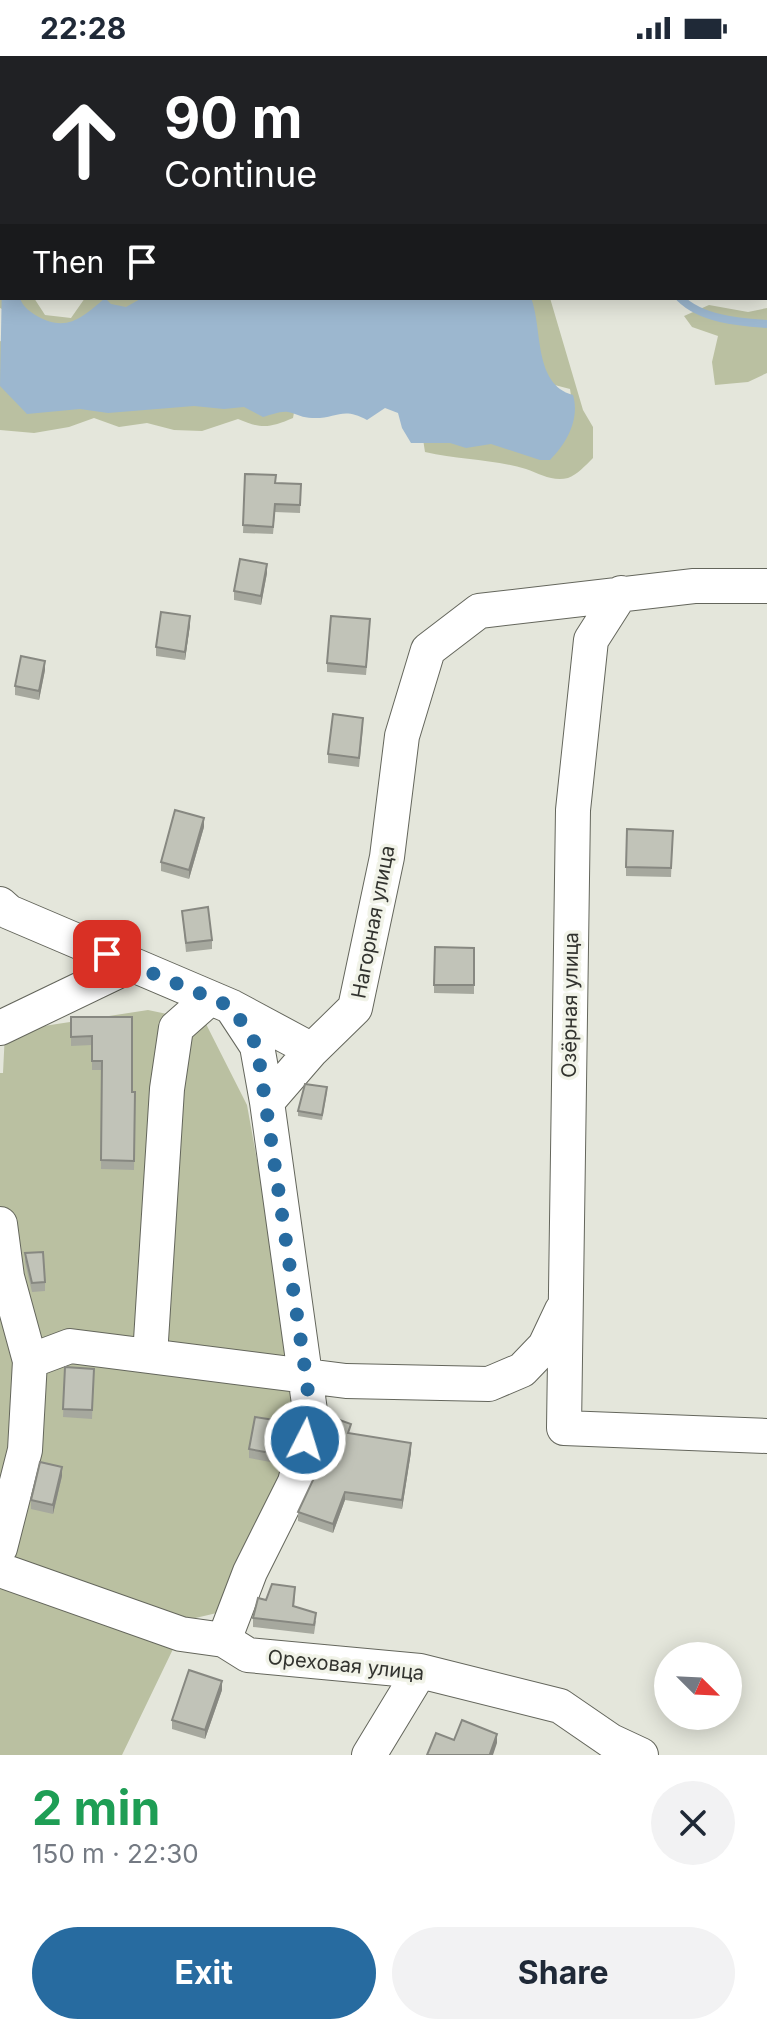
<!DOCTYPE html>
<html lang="en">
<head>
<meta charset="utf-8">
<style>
  :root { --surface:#fff; --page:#f2f2f3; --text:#1f2937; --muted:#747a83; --accent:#276ba0 }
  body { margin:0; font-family:Inter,sans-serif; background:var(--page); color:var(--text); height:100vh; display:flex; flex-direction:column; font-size:30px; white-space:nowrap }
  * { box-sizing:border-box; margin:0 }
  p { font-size:26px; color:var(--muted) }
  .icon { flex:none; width:44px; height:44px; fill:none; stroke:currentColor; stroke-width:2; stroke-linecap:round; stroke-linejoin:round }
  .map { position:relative; height:1699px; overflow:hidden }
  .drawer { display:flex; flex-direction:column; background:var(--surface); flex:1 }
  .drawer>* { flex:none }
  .top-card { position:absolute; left:0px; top:0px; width:768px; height:244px; box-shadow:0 4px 20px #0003; background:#202124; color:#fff; overflow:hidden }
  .needle { width:52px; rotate:114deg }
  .controls { position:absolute; left:654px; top:1586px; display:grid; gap:16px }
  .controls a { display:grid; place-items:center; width:88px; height:88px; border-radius:50%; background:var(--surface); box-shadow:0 4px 20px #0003; font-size:40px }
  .pin { position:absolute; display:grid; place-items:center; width:68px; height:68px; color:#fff; margin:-34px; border-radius:16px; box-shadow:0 4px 12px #0006 }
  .me { position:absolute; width:88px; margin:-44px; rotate:5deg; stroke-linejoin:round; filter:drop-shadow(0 0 6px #0008) }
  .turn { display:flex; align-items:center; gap:28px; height:168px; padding:0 32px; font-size:36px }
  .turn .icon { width:104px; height:104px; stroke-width:2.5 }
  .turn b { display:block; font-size:56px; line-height:68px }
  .then { display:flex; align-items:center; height:76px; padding:0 32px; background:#0003; gap:16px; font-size:30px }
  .round { display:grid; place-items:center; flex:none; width:84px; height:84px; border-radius:42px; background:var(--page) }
  .overview { display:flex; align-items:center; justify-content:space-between; height:136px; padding:0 32px }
  h1 { font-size:48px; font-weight:700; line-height:60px; color:#1e9e55 }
  .cta { display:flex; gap:16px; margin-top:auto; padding:16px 32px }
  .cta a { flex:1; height:92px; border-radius:48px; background:var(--accent); color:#fff; font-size:32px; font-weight:700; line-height:92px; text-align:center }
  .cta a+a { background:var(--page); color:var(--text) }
  .status { display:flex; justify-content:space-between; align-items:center; height:56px; padding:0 40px; background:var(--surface); direction:ltr }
  .status svg { height:22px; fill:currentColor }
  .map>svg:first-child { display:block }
</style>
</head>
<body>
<div class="status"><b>22:28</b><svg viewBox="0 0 49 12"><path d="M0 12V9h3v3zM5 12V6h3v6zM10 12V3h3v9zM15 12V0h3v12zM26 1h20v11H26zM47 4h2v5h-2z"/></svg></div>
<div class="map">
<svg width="767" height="1699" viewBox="0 0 767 1699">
  <rect width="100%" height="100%" fill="#e4e6db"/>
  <!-- green -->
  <path fill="#bac0a1" d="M 177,0 L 767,0 L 767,103 L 766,2 Z
    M 0,195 L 2,242 L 34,242 L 45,259 L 71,262 L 85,242 L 217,242 L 50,278 L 0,252 Z
    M 524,242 L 550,242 L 583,354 L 593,371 L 593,402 C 586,409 577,419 568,422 C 553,426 540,418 526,413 C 493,403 459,404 425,396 L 423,383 L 573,353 L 570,333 L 547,327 Z
    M 709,249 L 748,256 L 767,252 L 767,317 L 748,326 L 715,329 L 712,306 L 718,280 L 692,271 L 684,260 Z
    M 0,285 L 176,343 L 295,351 L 293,362 C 270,372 261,373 238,363 L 202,375 L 174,374 L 147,367 L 119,371 L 94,362 L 69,371 L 34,377 L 0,374 Z
    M 148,954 L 205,966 L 247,1049 L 299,1337 L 289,1414 L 240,1496 L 221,1556 L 187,1564 L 122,1699 L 0,1699 L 0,1017 L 3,1017 L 5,976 Z"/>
  <!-- water -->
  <path fill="#9cb7cf" d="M 2,224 L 2,242 L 20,242 C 23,251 29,255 37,260 C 67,277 83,261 105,242 L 111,248 L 126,251 L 142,242 L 531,242 C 543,273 533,328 573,339 C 580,363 567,387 550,404 L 540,404 L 491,388 L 466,392 L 450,387 L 411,387 L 402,372 L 398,357 L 385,352 L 367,364 C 342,350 337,363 312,362 C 303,362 297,358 288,356 C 280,355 271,359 263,361 L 244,351 L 224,353 L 194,350 L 108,357 L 80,353 L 27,358 L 0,330 Z"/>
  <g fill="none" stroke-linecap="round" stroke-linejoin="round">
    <!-- stream -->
    <path stroke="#9cb7cf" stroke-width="8" d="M 680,242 C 701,263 738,266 767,268"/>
    <defs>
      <path id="minor" d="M 621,537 L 591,584 L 573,754 L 564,1372 L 767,1380
        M 0,848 L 9,856 L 232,951 L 312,994
        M 234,955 L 257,990 L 267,1046
        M 0,972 L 131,909
        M 0,1168 L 7,1221 L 30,1305 L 25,1394 L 0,1492
        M 150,1300 L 167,1033 L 176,972 L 210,942
        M 30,1305 L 70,1290 L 346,1325 L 489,1328 L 522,1314 L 545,1290 L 562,1254
        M 0,1514 L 181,1578 L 224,1584 L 248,1599 L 420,1615 L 560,1650 L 611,1685 L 641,1699
        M 224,1584 L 250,1516 L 295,1426 L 311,1362 L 267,1046 L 312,994 L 355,952 L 387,801 L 402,680 L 428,594 L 479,555 L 694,530 L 767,530
        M 369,1699 L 420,1615"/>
    </defs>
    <!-- minor casing -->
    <use href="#minor" stroke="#64665c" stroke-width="36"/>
    <!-- minor -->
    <use href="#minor" stroke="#fff" stroke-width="34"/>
  </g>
  <!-- wall -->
  <path fill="#a6a89e" d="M 245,418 L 275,427 L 301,428 L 300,457 L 275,456 L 273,478 L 243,477 Z
    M 267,517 L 261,549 L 234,544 L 234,535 Z
    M 190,569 L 185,604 L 156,600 L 156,591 Z
    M 370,572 L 366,619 L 327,616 L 327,607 Z
    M 45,614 L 39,644 L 15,639 L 15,630 Z
    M 363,671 L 359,711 L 328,707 L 328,698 Z
    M 204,771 L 189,823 L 161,815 L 161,806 Z
    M 673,775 L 671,821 L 626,820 L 626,811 Z
    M 182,855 L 212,884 L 212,893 L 186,896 Z
    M 474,892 L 474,938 L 434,937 L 434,929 Z
    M 71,961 L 132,961 L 132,1036 L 135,1036 L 134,1114 L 101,1113 L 102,1014 L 92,1014 L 92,989 L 71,990 Z
    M 327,1036 L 322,1064 L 298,1060 L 298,1055 Z
    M 25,1197 L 45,1226 L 45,1235 L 32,1236 L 25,1206 Z
    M 65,1311 L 94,1313 L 92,1363 L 63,1361 Z
    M 281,1374 L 276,1407 L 249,1402 L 249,1393 Z
    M 351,1378 L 411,1396 L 402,1453 L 345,1444 L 333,1477 L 298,1465 L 298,1456 L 314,1422 Z
    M 62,1420 L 53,1458 L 31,1453 L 31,1444 Z
    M 295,1540 L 294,1551 L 316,1565 L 314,1578 L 253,1571 L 253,1562 L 266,1544 Z
    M 222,1634 L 205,1683 L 172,1673 L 172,1664 Z"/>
  <!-- shaded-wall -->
  <path fill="#878881" d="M 267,508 L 267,517 L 261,549 L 261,540 Z
    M 190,560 L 190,569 L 185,604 L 185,596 Z
    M 45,605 L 45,614 L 39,644 L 39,635 Z
    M 204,762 L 204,771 L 189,823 L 189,814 Z
    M 281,1365 L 281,1374 L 276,1407 L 276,1398 Z
    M 411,1387 L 411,1396 L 402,1453 L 402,1444 Z
    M 62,1411 L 62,1420 L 53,1458 L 53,1449 Z
    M 345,1436 L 345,1444 L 333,1477 L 333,1468 Z
    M 222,1625 L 222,1634 L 205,1683 L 205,1674 Z
    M 497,1678 L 497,1687 L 493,1699 L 490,1699 Z"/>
  <!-- building -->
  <path fill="#c1c3b8" stroke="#878881" stroke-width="2" d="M 245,418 L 276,419 L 275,427 L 301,428 L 300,449 L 275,448 L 273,471 L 243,469 Z
    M 240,503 L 267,508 L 261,540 L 234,535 Z
    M 161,556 L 190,560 L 185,596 L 156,591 Z
    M 331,560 L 370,563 L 366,611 L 327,607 Z
    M 21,600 L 45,605 L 39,635 L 15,630 Z
    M 333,658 L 363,662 L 359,702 L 328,698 Z
    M 175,754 L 204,762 L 189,814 L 161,806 Z
    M 627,773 L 673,775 L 671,812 L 626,811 Z
    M 208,851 L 212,884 L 186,887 L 182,855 Z
    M 435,891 L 474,892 L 474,929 L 434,929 Z
    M 71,961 L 132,961 L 132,1036 L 135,1036 L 134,1105 L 101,1104 L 102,1005 L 92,1005 L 92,980 L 71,981 Z
    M 305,1028 L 327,1031 L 322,1059 L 298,1055 Z
    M 43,1196 L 45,1226 L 32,1227 L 25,1197 Z
    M 65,1311 L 94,1313 L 92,1354 L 63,1353 Z
    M 255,1361 L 281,1365 L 276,1398 L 249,1393 Z
    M 331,1361 L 351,1368 L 348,1377 L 411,1387 L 402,1444 L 345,1436 L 333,1468 L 298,1456 L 314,1422 Z
    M 40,1406 L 62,1411 L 53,1449 L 31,1444 Z
    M 272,1528 L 295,1531 L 293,1550 L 316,1557 L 314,1569 L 253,1562 L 258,1542 L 266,1544 Z
    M 189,1614 L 222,1625 L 205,1674 L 172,1664 Z
    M 462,1664 L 497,1678 L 490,1698 L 491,1699 L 427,1699 L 436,1677 L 454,1684 Z"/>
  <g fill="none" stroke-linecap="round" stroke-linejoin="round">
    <!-- route -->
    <path stroke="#276ba0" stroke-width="14" stroke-dasharray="0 25.2" d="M 107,898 L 232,951 L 257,990 L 306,1320 L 311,1362 L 305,1384"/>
  </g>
  <g text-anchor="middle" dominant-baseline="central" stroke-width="7" stroke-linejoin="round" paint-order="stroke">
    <!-- street labels -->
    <g font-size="20" fill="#32332f" stroke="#f1f3e8">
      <text transform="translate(373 866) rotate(-79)">Нагорная улица</text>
      <text transform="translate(570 949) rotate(-89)">Озёрная улица</text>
      <text transform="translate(346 1609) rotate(6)">Ореховая улица</text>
    </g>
  </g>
</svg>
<div class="controls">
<a><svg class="needle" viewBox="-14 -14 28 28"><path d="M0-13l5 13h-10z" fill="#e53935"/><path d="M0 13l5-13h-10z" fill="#747a83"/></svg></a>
</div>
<div class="pin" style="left:107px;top:898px;background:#d93025"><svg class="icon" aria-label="arrive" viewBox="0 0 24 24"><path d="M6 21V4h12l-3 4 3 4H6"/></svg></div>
<svg class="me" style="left:305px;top:1384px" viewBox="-20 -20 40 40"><circle r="17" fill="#276ba0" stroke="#fff" stroke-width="3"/><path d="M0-11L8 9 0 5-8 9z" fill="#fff"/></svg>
<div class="top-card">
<div class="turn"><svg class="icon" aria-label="ahead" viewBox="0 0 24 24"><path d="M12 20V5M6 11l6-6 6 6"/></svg><div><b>90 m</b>Continue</div></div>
<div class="then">Then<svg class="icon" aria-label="arrive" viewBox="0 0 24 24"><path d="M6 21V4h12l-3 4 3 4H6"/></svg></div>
</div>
</div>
<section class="drawer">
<div class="overview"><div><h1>2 min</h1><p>150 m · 22:30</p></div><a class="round"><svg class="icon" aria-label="close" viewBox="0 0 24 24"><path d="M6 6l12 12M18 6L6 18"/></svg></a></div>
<div class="cta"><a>Exit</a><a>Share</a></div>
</section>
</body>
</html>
